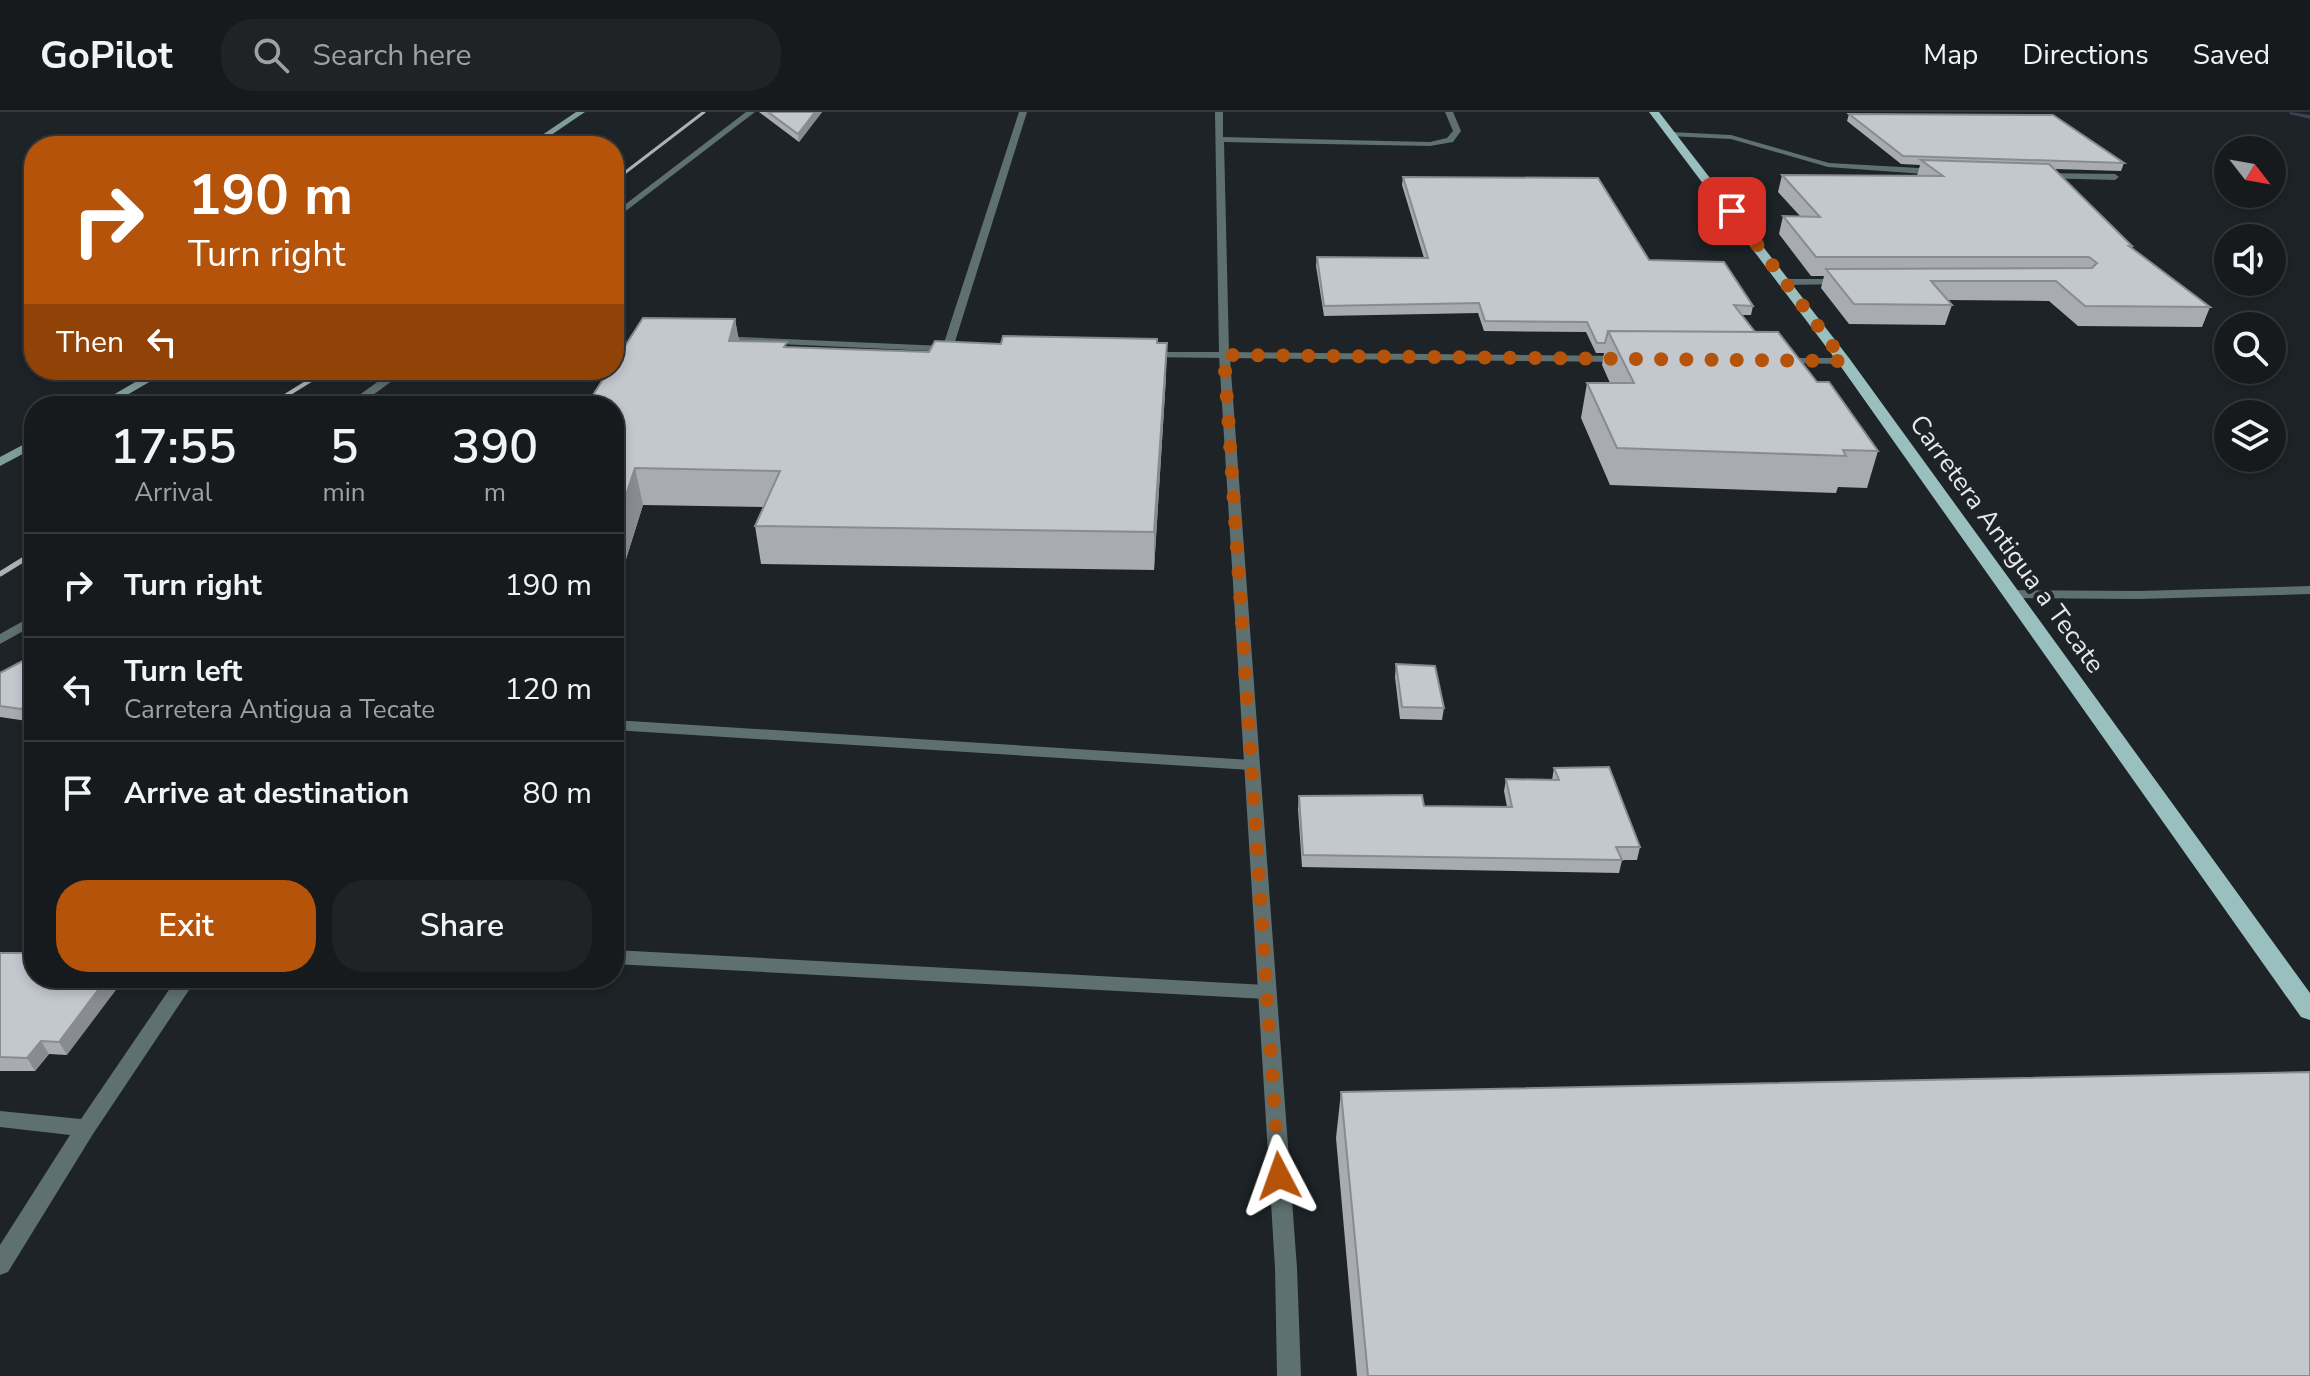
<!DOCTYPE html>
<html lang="en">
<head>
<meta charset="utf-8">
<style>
  :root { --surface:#161a1c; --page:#1f2325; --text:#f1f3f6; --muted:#9ea1a3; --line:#35383b; --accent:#b45309 }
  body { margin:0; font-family:"Nunito Sans",sans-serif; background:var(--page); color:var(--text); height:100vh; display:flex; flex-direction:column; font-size:30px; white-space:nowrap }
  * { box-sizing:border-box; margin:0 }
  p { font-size:26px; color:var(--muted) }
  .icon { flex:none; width:44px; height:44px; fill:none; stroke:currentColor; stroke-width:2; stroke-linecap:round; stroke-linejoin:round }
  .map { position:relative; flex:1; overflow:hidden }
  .details { position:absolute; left:24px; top:284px; width:600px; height:592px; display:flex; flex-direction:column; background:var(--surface); border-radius:32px; box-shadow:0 4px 12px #0003,0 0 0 2px var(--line) }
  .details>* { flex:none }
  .hud { position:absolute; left:24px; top:24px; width:600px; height:244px; border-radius:32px; box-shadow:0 4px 12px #0003,0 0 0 2px var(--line); background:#b45309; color:#fff; overflow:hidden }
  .needle { width:52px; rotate:121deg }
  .controls { position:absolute; left:2214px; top:24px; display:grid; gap:16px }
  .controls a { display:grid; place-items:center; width:72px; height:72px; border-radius:50%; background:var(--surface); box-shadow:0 4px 12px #0003,0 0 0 2px var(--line); font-size:40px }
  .pin { position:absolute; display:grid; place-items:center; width:68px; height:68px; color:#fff; margin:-34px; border-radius:16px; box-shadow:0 4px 12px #0006 }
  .me { position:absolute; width:88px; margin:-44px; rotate:356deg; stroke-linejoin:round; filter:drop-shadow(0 0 6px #0008) }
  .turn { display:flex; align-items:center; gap:28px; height:168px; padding:0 32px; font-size:36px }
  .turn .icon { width:104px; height:104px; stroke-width:2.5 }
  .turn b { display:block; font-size:56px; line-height:68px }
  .then { display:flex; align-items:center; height:76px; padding:0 32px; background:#0003; gap:16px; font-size:30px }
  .eta { display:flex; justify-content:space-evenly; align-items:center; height:136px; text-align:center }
  .eta b { font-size:48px; font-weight:600; line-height:56px }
  .cta { display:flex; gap:16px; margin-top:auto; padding:16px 32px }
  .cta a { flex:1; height:92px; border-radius:32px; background:var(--accent); color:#fff; font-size:32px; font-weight:600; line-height:92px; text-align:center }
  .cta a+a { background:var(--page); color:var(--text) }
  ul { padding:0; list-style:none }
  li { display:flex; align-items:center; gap:24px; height:104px; padding:0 32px; border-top:2px solid var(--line) }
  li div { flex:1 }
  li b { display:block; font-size:30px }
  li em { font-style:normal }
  header { display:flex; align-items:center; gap:48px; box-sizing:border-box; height:112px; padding:0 40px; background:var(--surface); border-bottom:2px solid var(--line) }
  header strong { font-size:38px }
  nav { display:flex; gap:44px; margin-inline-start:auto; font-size:28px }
  .search { width:560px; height:72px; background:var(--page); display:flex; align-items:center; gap:20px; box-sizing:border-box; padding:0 28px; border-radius:32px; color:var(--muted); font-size:30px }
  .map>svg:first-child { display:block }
</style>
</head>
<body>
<header>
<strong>GoPilot</strong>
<div class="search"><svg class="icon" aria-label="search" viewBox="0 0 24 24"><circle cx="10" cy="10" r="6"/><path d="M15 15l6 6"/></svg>Search here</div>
<nav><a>Map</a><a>Directions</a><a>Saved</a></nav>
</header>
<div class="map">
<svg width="2310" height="1264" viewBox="0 0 2310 1264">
  <rect width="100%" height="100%" fill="#1d2326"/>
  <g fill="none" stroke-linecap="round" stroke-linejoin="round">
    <!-- stream -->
    <path fill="#443d5a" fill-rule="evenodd" d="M 2289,0 L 2310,3 L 2310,7 L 2290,2 Z"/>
    <!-- lane -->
    <path fill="#5e706f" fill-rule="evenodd" d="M 1019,0 L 1027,0 L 953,236 L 954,240 L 713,229 L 713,225 L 717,224 L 943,234 Z
      M 1671,20 L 1731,23 L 1829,51 L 1937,57 L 1941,60 L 1937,63 L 1828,55 L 1731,27 L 1668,24 Z
      M 2037,61 L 2115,62 L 2119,65 L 2115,68 L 2040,66 L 2036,63 Z
      M 1843,167 L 1848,170 L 1846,172 L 1785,173 L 1780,170 L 1785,167 Z
      M 1141,240 L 1224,240 L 1229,243 L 1224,246 L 1145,245 L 1140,242 Z
      M 2310,474 L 2310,482 L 2139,487 L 2011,486 L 2004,482 L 2011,478 L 2139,479 Z
      M 614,608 L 1251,648 L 1259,653 L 1251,658 L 614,618 Z
      M 614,838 L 1266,873 L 1273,875 L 1276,880 L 1273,885 L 1266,887 L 614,852 Z"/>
    <!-- street -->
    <path fill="#5e706f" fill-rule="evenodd" d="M 746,0 L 755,0 L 614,108 L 614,101 Z
      M 1215,0 L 1223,0 L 1223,25 L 1430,30 L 1447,26 L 1453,19 L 1445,0 L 1453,0 L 1461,19 L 1453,30 L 1430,34 L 1224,30 L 1229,240 L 1622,244 L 1627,247 L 1622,250 L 1230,246 L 1297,1156 L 1301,1264 L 1277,1264 L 1275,1156 L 1219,243 Z
      M 1777,246 L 1844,246 L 1849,249 L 1844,252 L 1781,251 L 1777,250 Z
      M 394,258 L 407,258 L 358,294 L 344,294 Z
      M 34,503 L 34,513 L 0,532 L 0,522 Z
      M 177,866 L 197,866 L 93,1022 L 8,1160 L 0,1163 L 0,1133 L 70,1023 L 0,1015 L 0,999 L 81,1007 Z"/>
    <!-- secondary -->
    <path fill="#7f9d9c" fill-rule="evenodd" d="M 576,0 L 585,0 L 535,34 L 526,34 Z
      M 156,258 L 170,258 L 108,294 L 94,294 Z
      M 34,327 L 34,336 L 0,354 L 0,345 Z"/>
    <!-- primary -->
    <path fill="#99bfbe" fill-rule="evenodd" d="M 1649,0 L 1659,0 L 1849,246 L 2310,881 L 2310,908 L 2301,905 L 1839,252 Z"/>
    <!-- rail-far2 -->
    <path stroke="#adb2b4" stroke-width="3" d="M 614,69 L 704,0"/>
    <!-- rail-far1 -->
    <path stroke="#adb2b4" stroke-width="4" d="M 269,294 L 327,258"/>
    <!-- rail -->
    <path stroke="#adb2b4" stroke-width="5" d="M 0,462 L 34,441"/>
  </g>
  <!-- wall -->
  <path fill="#a8abb1" d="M 759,0 L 822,0 L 799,30 Z
    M 1849,2 L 2124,51 L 2121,59 L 2055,57 L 2132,134 L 2131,136 L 2210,195 L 2202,215 L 2078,214 L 2049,189 L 1947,188 L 1952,193 L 1945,213 L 1849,212 L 1821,176 L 1824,164 L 1811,164 L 1779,122 L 1783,104 L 1800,104 L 1778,80 L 1782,63 L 1917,64 L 1920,53 L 1901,52 L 1847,9 Z
    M 1403,65 L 1649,148 L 1753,194 L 1751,203 L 1742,203 L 1755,220 L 1817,270 L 1878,339 L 1867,376 L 1838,375 L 1836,381 L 1610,373 L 1581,306 L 1587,271 L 1610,271 L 1602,253 L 1604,241 L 1596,241 L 1586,220 L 1484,219 L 1478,201 L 1324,204 L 1316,154 L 1317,145 L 1424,146 L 1402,73 Z
    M 735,207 L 739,229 L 788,235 L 929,240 L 1001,232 L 1157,231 L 1166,265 L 1154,458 L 761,452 L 755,414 L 763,395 L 643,393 L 616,479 L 614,479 L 614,294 Z
    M 34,543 L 34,604 L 27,609 L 0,605 L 0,561 Z
    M 1396,552 L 1444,596 L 1442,608 L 1400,607 L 1395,565 Z
    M 1554,656 L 1640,735 L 1637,748 L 1622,748 L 1619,761 L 1302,755 L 1298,697 L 1299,684 L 1424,694 L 1507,695 L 1504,679 L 1506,667 L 1552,668 Z
    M 0,841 L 34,841 L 67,943 L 49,942 L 35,959 L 0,959 Z
    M 1341,980 L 2310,1264 L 1357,1264 L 1336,1026 Z"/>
  <!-- shaded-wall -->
  <path fill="#888b90" d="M 815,0 L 822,0 L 799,30 L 798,22 Z
    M 735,207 L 740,239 L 729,229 Z
    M 1167,231 L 1166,265 L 1154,458 L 1154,420 Z
    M 635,356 L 643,393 L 616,479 L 614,470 L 614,419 Z
    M 34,587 L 34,604 L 27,609 L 21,597 Z
    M 107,866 L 125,866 L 67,943 L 59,930 Z
    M 41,929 L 49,942 L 35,959 L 27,946 Z"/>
  <!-- building -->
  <path fill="#c3c7ce" stroke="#888b90" stroke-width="2" d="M 768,0 L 815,0 L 798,22 Z
    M 1849,2 L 2053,3 L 2124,51 L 1903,44 Z
    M 1921,48 L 2049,52 L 2132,134 L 2129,134 L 2210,195 L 2085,194 L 2056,169 L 1931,169 L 1952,193 L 1854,192 L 1826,157 L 2092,156 L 2097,151 L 2089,145 L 1816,145 L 1783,104 L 1820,105 L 1782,63 L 1943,64 Z
    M 1403,65 L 1598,66 L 1649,148 L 1724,150 L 1753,194 L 1734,193 L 1755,220 L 1608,219 L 1605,231 L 1597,231 L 1587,210 L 1485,209 L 1479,191 L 1324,194 L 1317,145 L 1428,146 Z
    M 643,206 L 735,207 L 729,229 L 787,230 L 784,235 L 929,240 L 935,229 L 1001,232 L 1003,224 L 1157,227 L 1157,231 L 1167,231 L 1154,420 L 755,414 L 780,359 L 635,356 L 614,419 L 614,294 L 586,294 L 609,258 L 614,258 L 614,251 Z
    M 1608,219 L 1778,220 L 1817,270 L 1829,270 L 1878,339 L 1843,338 L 1846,344 L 1617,336 L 1587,271 L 1634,271 Z
    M 34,543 L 34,587 L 21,597 L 0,594 L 0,561 Z
    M 1396,552 L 1435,554 L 1444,596 L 1402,595 Z
    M 1609,655 L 1640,735 L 1616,735 L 1622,748 L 1303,743 L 1299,684 L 1422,683 L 1424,694 L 1512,695 L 1506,667 L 1559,668 L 1554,656 Z
    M 0,841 L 34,841 L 34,866 L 107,866 L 59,930 L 41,929 L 27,946 L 0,945 Z
    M 2310,960 L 2310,1264 L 1368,1264 L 1341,980 Z"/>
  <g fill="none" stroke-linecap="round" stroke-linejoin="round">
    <!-- route -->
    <path stroke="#b45309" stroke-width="14" stroke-dasharray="0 25.2" d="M 1279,1064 L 1224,243 L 1844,249 L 1732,99"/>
  </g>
  <g text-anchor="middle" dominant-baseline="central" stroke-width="8" stroke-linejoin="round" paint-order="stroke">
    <!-- street labels -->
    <g font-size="26" fill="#e6eaec" stroke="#1d2326">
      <text transform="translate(2007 432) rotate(54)">Carretera Antigua a Tecate</text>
    </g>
  </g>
</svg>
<div class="controls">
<a><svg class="needle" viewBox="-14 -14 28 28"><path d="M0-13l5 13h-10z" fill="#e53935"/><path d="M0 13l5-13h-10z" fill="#9ea1a3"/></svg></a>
<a><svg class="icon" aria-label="sound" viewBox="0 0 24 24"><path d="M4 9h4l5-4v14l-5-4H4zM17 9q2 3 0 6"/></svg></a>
<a><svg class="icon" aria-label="search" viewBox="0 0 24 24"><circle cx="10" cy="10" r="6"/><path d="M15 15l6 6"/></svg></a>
<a><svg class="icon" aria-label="layers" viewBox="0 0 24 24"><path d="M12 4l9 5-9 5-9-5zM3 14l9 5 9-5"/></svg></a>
</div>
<div class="pin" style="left:1732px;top:99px;background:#d93025"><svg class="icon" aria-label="arrive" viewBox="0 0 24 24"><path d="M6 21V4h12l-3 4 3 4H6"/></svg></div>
<svg class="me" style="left:1279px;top:1064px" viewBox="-20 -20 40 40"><path d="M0-17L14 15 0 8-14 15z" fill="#b45309" stroke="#fff" stroke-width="4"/></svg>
<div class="hud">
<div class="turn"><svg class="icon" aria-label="right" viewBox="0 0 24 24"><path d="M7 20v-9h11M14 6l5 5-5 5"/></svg><div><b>190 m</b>Turn right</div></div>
<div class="then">Then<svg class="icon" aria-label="left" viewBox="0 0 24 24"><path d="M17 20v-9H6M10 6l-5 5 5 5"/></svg></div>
</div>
<section class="details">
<div class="eta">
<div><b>17:55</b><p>Arrival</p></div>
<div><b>5</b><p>min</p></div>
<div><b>390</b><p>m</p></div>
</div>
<ul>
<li><svg class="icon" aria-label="right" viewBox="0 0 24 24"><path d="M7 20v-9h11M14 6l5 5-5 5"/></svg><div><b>Turn right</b></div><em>190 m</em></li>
<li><svg class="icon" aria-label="left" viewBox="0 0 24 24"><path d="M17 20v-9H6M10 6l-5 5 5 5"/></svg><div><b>Turn left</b><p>Carretera Antigua a Tecate</p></div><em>120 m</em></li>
<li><svg class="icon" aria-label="arrive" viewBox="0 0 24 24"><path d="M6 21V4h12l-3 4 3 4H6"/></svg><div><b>Arrive at destination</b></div><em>80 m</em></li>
</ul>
<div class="cta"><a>Exit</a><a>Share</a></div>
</section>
</div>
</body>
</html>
